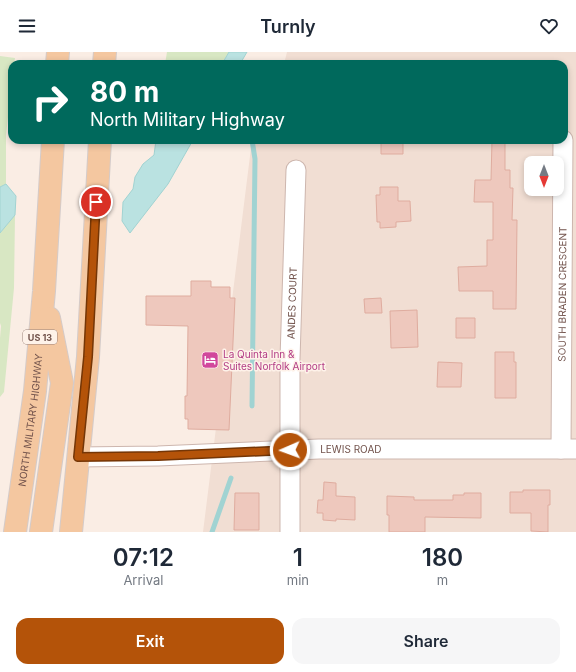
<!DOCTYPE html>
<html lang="en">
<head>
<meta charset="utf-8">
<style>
  :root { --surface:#fff; --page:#f6f6f7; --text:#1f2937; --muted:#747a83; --accent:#b45309 }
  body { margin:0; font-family:Inter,sans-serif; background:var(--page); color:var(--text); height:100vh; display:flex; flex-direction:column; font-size:15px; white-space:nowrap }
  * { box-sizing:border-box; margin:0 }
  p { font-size:13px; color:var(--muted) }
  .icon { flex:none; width:22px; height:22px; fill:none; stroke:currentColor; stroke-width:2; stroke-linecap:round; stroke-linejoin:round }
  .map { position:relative; height:480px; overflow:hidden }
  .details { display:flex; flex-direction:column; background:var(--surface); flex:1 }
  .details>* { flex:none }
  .guide { position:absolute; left:8px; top:8px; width:560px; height:84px; border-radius:12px; box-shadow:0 2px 6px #0003; background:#00695c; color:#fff; overflow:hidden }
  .needle { width:26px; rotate:180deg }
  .tools { position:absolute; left:524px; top:104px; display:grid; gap:8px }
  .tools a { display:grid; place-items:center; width:40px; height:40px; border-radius:8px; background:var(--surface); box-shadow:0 2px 6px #0003; font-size:20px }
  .pin { position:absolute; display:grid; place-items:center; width:34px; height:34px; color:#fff; margin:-17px; border:2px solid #fff; border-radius:50%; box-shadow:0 1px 4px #0007 }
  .me { position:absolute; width:44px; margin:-22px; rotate:268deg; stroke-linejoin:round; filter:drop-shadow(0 0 3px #0008) }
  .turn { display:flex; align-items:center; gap:14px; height:84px; padding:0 16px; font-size:18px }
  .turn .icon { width:52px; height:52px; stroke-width:2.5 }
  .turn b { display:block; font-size:28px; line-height:34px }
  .eta { display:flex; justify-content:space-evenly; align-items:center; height:68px; text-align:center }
  .eta b { font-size:24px; font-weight:600; line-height:28px }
  .primary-button { display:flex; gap:8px; margin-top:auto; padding:8px 16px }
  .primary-button a { flex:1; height:46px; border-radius:12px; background:var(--accent); color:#fff; font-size:16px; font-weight:600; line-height:46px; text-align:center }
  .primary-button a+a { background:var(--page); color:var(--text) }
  header { display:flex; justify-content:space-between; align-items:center; height:52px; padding:0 16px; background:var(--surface); font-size:18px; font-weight:600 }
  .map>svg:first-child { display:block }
</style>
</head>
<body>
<header><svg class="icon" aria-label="menu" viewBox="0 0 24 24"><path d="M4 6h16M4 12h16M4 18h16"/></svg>Turnly<svg class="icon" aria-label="heart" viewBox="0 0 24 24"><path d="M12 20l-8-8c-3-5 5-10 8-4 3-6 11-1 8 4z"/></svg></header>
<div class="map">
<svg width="576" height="480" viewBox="0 0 576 480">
  <rect width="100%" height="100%" fill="#faede4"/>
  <!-- residential -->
  <path fill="#f1ded3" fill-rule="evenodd" d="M 287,0 L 576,0 L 576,480 L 203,480 L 252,88 L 564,88 L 564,12 L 284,12 ZM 531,111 L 557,111 L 557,137 L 531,137 Z"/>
  <!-- green -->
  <path fill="#d8e7c3" d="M 167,0 L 229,0 L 222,12 L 165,12 Z
    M 0,4 L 15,6 L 14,12 L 12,12 L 12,29 L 6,83 L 6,132 L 0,135 Z
    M 15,163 L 14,236 L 4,340 L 0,345 L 0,286 L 1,274 L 0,271 L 0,181 Z"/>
  <!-- water -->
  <path fill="#bae2e1" stroke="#a1d3d2" d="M 229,0 L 247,0 L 240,12 L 222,12 Z
    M 156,88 L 193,88 L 168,132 L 130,181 L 122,169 L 123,150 L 133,137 L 135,125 L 143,112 L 154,103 Z
    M 6,132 L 16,144 L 15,163 L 0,181 L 0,135 Z"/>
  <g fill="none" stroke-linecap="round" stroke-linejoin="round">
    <!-- stream -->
    <path stroke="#a1d3d2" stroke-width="5" d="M 252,88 L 255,107 L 252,354
      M 212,480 L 231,426"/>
  </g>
  <!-- building -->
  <path fill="#eec8bd" stroke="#dfac9f" d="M 381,88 L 403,88 L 403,102 L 381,102 Z
    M 492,88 L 505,88 L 505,118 L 510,118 L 510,136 L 513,136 L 512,168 L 517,168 L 516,257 L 493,257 L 493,239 L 459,239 L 458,215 L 487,214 L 487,188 L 493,188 L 493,150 L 474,150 L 475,128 L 491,128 Z
    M 380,135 L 398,135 L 398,149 L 410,149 L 411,169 L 396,170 L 396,175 L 380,176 L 380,170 L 377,170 L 376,143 L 380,143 Z
    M 191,229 L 211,229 L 211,235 L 230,235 L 230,246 L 235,246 L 229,378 L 188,377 L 188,367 L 185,367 L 185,344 L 187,344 L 188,274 L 146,273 L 146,244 L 191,244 Z
    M 381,246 L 382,261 L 365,261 L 364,247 Z
    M 417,258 L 418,295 L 391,296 L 390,259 Z
    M 456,266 L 475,266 L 475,286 L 456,286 Z
    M 495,300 L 514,300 L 514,310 L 516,310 L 516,346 L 495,346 Z
    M 438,310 L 462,311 L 461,335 L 437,335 Z
    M 324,430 L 336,431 L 336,444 L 355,445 L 355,468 L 336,467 L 336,469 L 323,468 L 323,461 L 317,461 L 318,448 L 323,448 Z
    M 523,438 L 550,438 L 550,453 L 548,453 L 548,480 L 531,479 L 531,461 L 510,461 L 510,440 L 523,440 Z
    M 235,441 L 259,441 L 259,478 L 234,478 Z
    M 464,441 L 481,441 L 481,466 L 425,465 L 425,480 L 389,480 L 389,463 L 387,463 L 387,444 L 414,445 L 414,448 L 453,448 L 453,443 L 464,443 Z"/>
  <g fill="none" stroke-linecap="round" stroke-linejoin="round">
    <defs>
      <g id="minor">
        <path id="s1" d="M 561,397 L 563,88"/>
        <path id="s2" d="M 78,405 L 158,404 L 319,397 L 576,397"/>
        <path id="s3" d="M 290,480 L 290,307 L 296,118"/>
      </g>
      <g id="primary">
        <path d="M 57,12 L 58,0"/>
        <path d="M 104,12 L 105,0"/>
        <path id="s4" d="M 15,480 L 35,339 L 44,239 L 53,88"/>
        <path d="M 41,480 L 62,331 L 49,266"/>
        <path d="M 71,480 L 88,305 L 100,88"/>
      </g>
    </defs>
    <!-- minor casing -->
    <use href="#minor" stroke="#cdb6ae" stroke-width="21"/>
    <!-- primary casing -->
    <use href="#primary" stroke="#d4cbc9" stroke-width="24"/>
    <!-- minor -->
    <use href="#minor" stroke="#fff" stroke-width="19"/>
    <!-- primary -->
    <use href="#primary" stroke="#f4c7a0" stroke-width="22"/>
  </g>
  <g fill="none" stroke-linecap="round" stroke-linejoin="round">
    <defs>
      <path id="route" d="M 96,150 L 88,305 L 78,405 L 158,404 L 290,398"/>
    </defs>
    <!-- route casing -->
    <use href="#route" stroke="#753606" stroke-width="10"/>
    <!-- route -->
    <use href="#route" stroke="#b45309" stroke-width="7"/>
  </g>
  <!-- icons -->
  <defs>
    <symbol id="hotel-square" viewBox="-11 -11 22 22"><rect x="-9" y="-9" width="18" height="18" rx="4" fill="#d1479c" stroke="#fef2e9"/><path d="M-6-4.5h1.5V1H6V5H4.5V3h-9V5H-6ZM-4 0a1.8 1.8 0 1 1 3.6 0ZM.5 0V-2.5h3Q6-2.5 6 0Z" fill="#fff"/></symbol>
  </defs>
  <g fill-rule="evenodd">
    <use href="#hotel-square" x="200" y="298" width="20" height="20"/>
  </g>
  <g text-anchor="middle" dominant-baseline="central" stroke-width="3" stroke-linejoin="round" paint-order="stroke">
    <!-- shield labels -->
    <rect fill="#fef2e9" stroke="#9b827a" stroke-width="1" x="23" y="278" width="34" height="14" rx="3"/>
    <g font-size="9" font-weight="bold" fill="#71524b">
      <text x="40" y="285">US 13</text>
    </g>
    <!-- street labels -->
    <g font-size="10" fill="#71524b" stroke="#fef2e9">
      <text stroke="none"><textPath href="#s1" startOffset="155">SOUTH BRADEN CRESCENT</textPath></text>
      <text stroke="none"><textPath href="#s3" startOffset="229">ANDES COURT</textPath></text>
      <text stroke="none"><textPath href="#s4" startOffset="113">NORTH MILITARY HIGHWAY</textPath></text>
      <text stroke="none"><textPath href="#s2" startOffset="273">LEWIS ROAD</textPath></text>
    </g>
    <!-- hotel labels -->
    <g font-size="10" fill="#b23c85" stroke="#fef2e9" text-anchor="start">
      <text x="223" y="302">La Quinta Inn &amp;<tspan x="223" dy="12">Suites Norfolk Airport</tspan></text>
    </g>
  </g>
</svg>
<div class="tools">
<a><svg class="needle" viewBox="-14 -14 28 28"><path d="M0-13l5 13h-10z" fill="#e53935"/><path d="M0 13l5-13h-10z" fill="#747a83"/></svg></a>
</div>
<div class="pin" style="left:96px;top:150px;background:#d93025"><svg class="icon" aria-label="arrive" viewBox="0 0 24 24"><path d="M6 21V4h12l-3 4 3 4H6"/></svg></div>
<svg class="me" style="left:290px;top:398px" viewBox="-20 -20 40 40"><circle r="17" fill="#b45309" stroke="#fff" stroke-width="3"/><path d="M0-11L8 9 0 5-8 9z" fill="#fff"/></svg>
<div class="guide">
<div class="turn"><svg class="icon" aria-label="right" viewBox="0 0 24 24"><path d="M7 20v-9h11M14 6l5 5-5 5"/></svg><div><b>80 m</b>North Military Highway</div></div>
</div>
</div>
<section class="details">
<div class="eta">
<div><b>07:12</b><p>Arrival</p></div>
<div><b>1</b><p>min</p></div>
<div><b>180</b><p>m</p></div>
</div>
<div class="primary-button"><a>Exit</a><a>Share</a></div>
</section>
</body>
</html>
